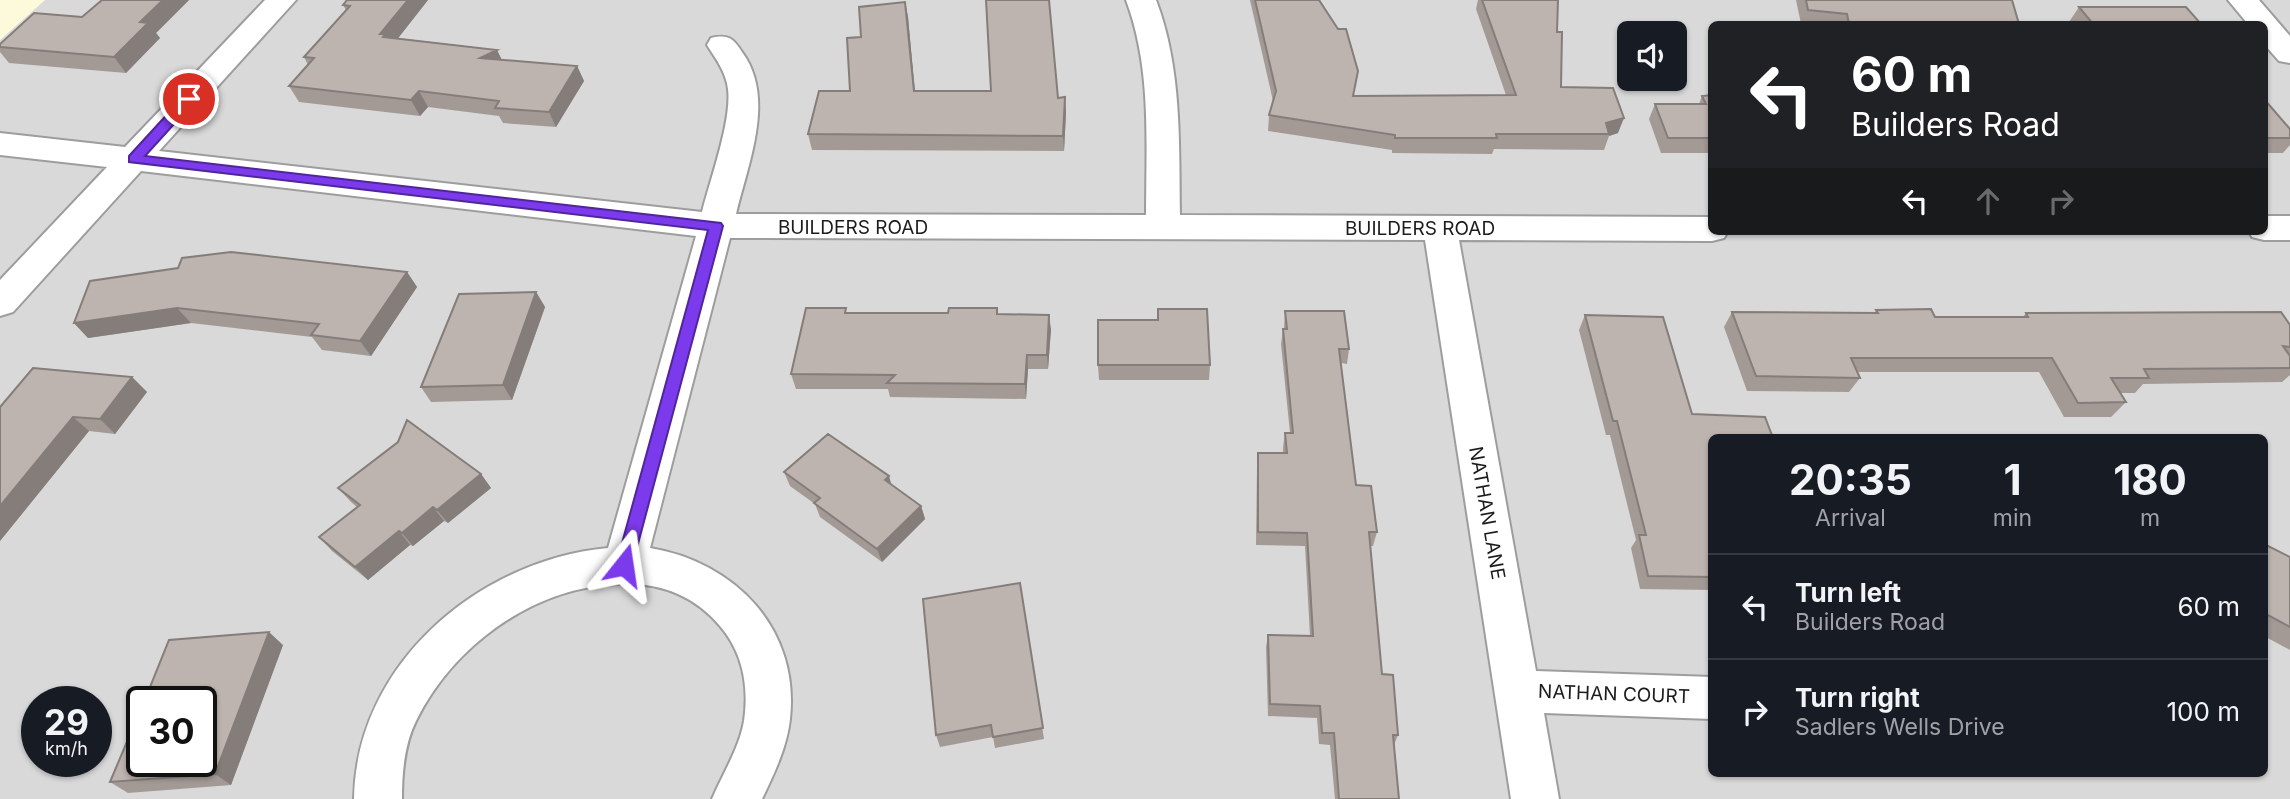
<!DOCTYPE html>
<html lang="en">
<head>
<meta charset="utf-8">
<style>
  :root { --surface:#171b24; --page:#242831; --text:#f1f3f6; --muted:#9ea1a6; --line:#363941 }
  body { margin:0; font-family:Inter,sans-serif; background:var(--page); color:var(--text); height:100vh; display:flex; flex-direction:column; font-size:26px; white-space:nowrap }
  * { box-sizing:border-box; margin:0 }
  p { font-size:23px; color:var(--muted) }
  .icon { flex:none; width:38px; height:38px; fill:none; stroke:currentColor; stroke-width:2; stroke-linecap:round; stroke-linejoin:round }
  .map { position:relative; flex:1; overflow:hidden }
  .panel { position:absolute; left:1708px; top:434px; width:560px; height:343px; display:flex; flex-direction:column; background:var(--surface); border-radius:10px; box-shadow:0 2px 5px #0004 }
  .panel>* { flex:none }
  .banner { position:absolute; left:1708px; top:21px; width:560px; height:214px; border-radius:10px; box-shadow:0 2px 5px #0004; background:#202124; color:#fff; overflow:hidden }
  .controls { position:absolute; left:1617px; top:21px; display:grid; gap:14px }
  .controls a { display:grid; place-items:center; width:70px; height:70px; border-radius:10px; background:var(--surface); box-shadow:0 2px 5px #0004; font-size:35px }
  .speed { position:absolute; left:21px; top:686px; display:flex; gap:14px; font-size:35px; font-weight:700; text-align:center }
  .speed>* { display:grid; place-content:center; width:91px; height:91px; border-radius:50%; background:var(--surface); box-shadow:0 2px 5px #0004; line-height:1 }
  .speed small { font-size:18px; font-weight:400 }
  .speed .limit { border:4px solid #111; border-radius:10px; background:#fff; color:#111 }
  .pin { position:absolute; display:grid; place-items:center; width:60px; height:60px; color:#fff; margin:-30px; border:4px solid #fff; border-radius:50%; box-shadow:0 2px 7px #0007 }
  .me { position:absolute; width:77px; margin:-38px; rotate:15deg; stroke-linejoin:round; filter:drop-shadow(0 0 5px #0008) }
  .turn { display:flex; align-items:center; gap:24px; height:147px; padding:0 28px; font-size:32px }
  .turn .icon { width:91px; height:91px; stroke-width:2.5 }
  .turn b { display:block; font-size:49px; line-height:60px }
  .lanes { display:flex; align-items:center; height:66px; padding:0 28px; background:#0003; justify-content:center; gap:35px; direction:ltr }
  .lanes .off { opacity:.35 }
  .eta { display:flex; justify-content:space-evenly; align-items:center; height:119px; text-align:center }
  .eta b { font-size:42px; font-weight:700; line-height:49px }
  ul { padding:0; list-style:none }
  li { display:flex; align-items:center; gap:21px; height:105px; padding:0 28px; border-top:2px solid var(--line) }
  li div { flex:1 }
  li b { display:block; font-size:26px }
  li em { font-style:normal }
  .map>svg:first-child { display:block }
</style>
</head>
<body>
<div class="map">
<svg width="2290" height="799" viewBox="0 0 2290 799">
  <rect width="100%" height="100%" fill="#ede8e2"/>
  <!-- residential -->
  <path fill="#dad9d9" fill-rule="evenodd" d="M 45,0 L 2290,0 L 2290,799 L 0,799 L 0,40 ZM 1712,24 L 2264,24 L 2264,231 L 1712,231 ZM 1629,33 L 1675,33 L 1675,79 L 1629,79 ZM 1712,438 L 2264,438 L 2264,774 L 1712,774 ZM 37,702 L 96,702 L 96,761 L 37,761 ZM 142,702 L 201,702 L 201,761 L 142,761 Z"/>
  <!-- education -->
  <path fill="#fdf9db" d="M 0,0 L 45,0 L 0,40 Z"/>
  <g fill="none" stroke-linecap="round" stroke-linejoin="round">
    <defs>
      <path id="minor" d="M 265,0 L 296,0 L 159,151 L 702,212 C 710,180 732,120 728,89 C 726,72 716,59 707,45 L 711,38 C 728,34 733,38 742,52 C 776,98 748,163 736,214 L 1146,215 C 1146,143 1152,69 1126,0 L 1156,0 C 1182,68 1179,143 1180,215 L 1712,217 L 1712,231 L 1728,231 L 1724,238 L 1712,241 L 1459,240 L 1536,671 L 1712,677 L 1712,719 L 1544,713 L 1559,799 L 1511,799 L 1425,240 L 730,238 L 650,548 C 735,562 800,629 790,719 C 787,747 774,774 762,799 L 712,799 C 723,773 739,749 744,721 C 749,686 743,653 720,626 C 693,594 658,582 617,584 C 532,588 453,646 416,721 C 404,745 402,773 402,799 L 354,799 C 356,664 479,560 608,548 L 696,236 L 141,171 L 13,312 L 0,316 L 0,280 L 107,167 L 0,155 L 0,133 L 125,147 Z
        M 2228,0 L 2259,0 L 2290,36 L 2290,63 L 2279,61 L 2264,44 L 2264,24 L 2248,24 Z
        M 2264,216 L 2290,216 L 2290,240 L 2264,240 L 2252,237 L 2249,231 L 2264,231 Z"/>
    </defs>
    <!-- minor casing -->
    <use href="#minor" stroke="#9d9d9d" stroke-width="4"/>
    <!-- minor -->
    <use href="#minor" fill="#fff" fill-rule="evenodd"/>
  </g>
  <!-- wall -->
  <path fill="#a39a96" d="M 102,0 L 189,0 L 156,33 L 160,38 L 126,73 L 9,63 L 0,52 L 0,44 L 82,17 Z
    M 347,0 L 428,0 L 398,38 L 497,50 L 502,60 L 577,66 L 584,81 L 556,127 L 503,123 L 499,116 L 428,107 L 420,116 L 299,102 L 289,86 L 308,65 L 304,57 L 346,10 L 343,5 Z
    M 985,0 L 1049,0 L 1058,98 L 1065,97 L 1066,113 L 1064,151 L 812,150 L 808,134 L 850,91 L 861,37 L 905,2 L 908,17 L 915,91 L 991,91 L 986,2 Z
    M 1250,0 L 1319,0 L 1354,96 L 1506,95 L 1476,9 L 1478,0 L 1558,0 L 1557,32 L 1561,87 L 1618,133 L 1609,136 L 1604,150 L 1494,149 L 1492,154 L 1392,153 L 1392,150 L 1268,131 L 1269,115 L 1273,101 Z
    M 1796,0 L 2012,0 L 2019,24 L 1801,24 Z
    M 2079,7 L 2201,24 L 2071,24 L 2069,22 Z
    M 1712,95 L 1712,153 L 1661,153 L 1649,119 L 1655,104 L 1699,104 L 1702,96 Z
    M 2264,99 L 2290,129 L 2290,145 L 2283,153 L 2264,153 Z
    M 407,272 L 417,287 L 371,356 L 322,350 L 312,337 L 191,323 L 88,338 L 74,323 Z
    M 536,292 L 545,307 L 512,400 L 431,402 L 421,387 Z
    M 997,308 L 998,314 L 1051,329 L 1048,369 L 1028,369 L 1026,399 L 890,397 L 888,389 L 796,389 L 791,374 L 847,313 L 948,313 Z
    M 1876,310 L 1935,317 L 2023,317 L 2026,313 L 2290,325 L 2290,375 L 2282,382 L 2143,384 L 2135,393 L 2120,393 L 2126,402 L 2111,417 L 2064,417 L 2039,372 L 1857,372 L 1860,378 L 1849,392 L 1747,391 L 1724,327 L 1732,312 L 1875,313 Z
    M 1285,311 L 1349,349 L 1347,364 L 1341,363 L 1356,485 L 1377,532 L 1373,546 L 1370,546 L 1382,674 L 1398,735 L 1394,745 L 1399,799 L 1335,799 L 1330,745 L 1319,744 L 1317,718 L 1268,716 L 1266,647 L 1268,635 L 1310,636 L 1305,546 L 1256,545 L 1257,467 L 1258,453 L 1283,453 L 1283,447 L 1285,433 L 1290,433 L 1281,344 L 1283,329 L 1284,329 Z
    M 1585,315 L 1692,414 L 1712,438 L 1712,590 L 1640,589 L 1631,548 L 1636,540 L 1610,435 L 1606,435 L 1579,330 Z
    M 1098,365 L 1210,365 L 1209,380 L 1099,380 Z
    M 132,377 L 147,392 L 115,434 L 89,431 L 0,541 L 0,407 Z
    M 784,472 L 892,485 L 921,506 L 925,519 L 882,562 L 820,517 L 815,504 L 790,486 Z
    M 481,474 L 491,488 L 448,523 L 444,521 L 413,546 L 410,545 L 368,580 L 332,551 L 319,537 L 357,507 L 351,502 L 338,488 Z
    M 2264,544 L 2290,557 L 2290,650 L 2264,636 Z
    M 1020,583 L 1044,739 L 995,748 L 993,737 L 940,747 L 936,735 Z
    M 283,645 L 231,785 L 128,793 L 110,782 Z"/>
  <!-- shaded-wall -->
  <path fill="#847d7a" d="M 163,0 L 189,0 L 156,33 L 160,38 L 126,73 L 114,57 L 140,22 Z
    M 408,0 L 428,0 L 392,46 L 380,34 Z
    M 905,2 L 908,17 L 916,106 L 914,91 Z
    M 497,50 L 504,65 L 480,58 Z
    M 577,66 L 584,81 L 556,127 L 549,112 Z
    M 419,91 L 428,107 L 420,116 L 411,100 Z
    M 1065,97 L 1066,113 L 1064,151 L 1063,136 Z
    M 1624,118 L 1618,133 L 1609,136 L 1609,134 L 1606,123 Z
    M 407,272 L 417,287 L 371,356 L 360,341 Z
    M 536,292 L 545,307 L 512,400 L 503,385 Z
    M 177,308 L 191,323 L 88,338 L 74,323 Z
    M 1049,315 L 1051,329 L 1048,369 L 1047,355 Z
    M 1027,355 L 1028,369 L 1026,399 L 1025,384 Z
    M 132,377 L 147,392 L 115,434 L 100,419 Z
    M 73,417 L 89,431 L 0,541 L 0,506 Z
    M 481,474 L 491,488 L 448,523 L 437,510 Z
    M 889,476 L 893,490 L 885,480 Z
    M 921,506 L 925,519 L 882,562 L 877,549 Z
    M 433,507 L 444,521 L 413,546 L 402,533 Z
    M 399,531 L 410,545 L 368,580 L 355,567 Z
    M 269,632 L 283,645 L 231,785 L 215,774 Z"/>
  <!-- building -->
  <path fill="#bdb3af" stroke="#847d7a" stroke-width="2" d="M 102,0 L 163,0 L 140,22 L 148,23 L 114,57 L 0,47 L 0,44 L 34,13 L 82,17 Z
    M 347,0 L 408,0 L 380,34 L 385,34 L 383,37 L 497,50 L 480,58 L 577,66 L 549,112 L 495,108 L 499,101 L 419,91 L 411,100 L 289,86 L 314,58 L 304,57 L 350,6 L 343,5 Z
    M 986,0 L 1049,0 L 1058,98 L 1065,97 L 1063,136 L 808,134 L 819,91 L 850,91 L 847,38 L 861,37 L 859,7 L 905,2 L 914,91 L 991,91 Z
    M 1255,0 L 1319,0 L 1338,29 L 1346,29 L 1358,71 L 1353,96 L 1516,95 L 1482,0 L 1558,0 L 1557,32 L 1562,32 L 1561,87 L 1613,88 L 1624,118 L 1606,123 L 1609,134 L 1496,134 L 1497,138 L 1395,138 L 1395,135 L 1269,115 L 1276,91 Z
    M 1806,0 L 2012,0 L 2019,24 L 1849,24 L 1847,14 L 1808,10 Z
    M 2079,7 L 2186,7 L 2201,24 L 2093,24 Z
    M 1712,95 L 1712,138 L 1668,138 L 1655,104 L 1706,104 L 1702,96 Z
    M 2264,99 L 2290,129 L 2290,138 L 2264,138 Z
    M 231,252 L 407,272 L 360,341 L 311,335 L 319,324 L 177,308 L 74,323 L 90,281 L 178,268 L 182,258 Z
    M 536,292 L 503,385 L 421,387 L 459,294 Z
    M 806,308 L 846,308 L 845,313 L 948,313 L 949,308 L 997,308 L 997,314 L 1049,315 L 1047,355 L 1027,355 L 1025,384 L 887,383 L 895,375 L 791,374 Z
    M 1158,309 L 1207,309 L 1210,365 L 1098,365 L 1098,320 L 1158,320 Z
    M 1931,309 L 1935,317 L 2028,317 L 2026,313 L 2281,312 L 2290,325 L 2290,347 L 2283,346 L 2290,356 L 2290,368 L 2144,369 L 2149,378 L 2111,378 L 2126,402 L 2078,403 L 2052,358 L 1851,358 L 1860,378 L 1756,376 L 1732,312 L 1878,313 L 1876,310 Z
    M 1285,311 L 1344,311 L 1349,349 L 1339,349 L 1356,485 L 1371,486 L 1377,532 L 1369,532 L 1382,674 L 1393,675 L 1398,735 L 1393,735 L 1399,799 L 1339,799 L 1334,733 L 1322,733 L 1320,706 L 1270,704 L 1268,635 L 1313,636 L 1307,533 L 1258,532 L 1258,453 L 1287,453 L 1285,433 L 1293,433 L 1283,329 L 1287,329 Z
    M 1585,315 L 1663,317 L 1692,414 L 1765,417 L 1773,438 L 1712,438 L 1712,577 L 1648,576 L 1639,535 L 1646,535 L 1617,421 L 1613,421 Z
    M 33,368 L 132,377 L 100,419 L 73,417 L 0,506 L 0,407 Z
    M 407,420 L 481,474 L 437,510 L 433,507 L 402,533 L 399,531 L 355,567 L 319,537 L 360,505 L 338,488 L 398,442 Z
    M 828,434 L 889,476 L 885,480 L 921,506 L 877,549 L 814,503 L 820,498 L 784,472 Z
    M 2264,544 L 2290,557 L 2290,627 L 2264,613 Z
    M 1020,583 L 1043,728 L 993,737 L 991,725 L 936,735 L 923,599 Z
    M 269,632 L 215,774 L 110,782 L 142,706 L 142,761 L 201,761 L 201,702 L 144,702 L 169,640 Z"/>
  <!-- route -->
  <path fill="#7c3aed" stroke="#51269a" stroke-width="2" d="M 189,95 L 194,96 L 194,102 L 145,156 L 721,223 L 723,226 L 631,570 L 624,573 L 618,570 L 616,565 L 708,230 L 129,162 L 129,156 L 184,96 Z"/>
  <g text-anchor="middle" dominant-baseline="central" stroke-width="7" stroke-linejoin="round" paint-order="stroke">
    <!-- street labels -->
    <g font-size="19" fill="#1c1c1c" stroke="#fff">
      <text x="853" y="227">BUILDERS ROAD</text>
      <text x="1420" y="228">BUILDERS ROAD</text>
      <text transform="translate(1487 513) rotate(80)">NATHAN LANE</text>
      <text transform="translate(1614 694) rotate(2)">NATHAN COURT</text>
    </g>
  </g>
</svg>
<div class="controls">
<a><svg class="icon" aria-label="sound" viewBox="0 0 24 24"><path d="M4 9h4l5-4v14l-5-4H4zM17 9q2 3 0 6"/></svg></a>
</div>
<div class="speed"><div>29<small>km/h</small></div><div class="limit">30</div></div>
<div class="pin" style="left:189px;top:99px;background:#d93025"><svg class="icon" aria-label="arrive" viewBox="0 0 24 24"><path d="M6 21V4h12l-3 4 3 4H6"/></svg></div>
<svg class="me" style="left:624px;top:565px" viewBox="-20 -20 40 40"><path d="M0-17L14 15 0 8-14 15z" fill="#7c3aed" stroke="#fff" stroke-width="4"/></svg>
<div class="banner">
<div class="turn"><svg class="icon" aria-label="left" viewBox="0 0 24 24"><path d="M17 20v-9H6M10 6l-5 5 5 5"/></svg><div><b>60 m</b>Builders Road</div></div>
<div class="lanes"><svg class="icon" aria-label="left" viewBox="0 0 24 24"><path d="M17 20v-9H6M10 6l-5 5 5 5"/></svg><svg class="icon off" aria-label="ahead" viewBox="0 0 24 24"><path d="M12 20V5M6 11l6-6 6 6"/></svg><svg class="icon off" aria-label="right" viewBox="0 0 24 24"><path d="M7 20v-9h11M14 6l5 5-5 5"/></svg></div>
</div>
<section class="panel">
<div class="eta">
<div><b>20:35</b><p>Arrival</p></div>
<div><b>1</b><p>min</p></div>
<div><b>180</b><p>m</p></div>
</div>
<ul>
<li><svg class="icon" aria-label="left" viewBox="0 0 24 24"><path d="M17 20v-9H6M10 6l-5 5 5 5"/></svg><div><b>Turn left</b><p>Builders Road</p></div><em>60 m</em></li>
<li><svg class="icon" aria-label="right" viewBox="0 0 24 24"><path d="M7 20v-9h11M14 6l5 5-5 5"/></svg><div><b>Turn right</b><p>Sadlers Wells Drive</p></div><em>100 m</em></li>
</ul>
</section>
</div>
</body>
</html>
